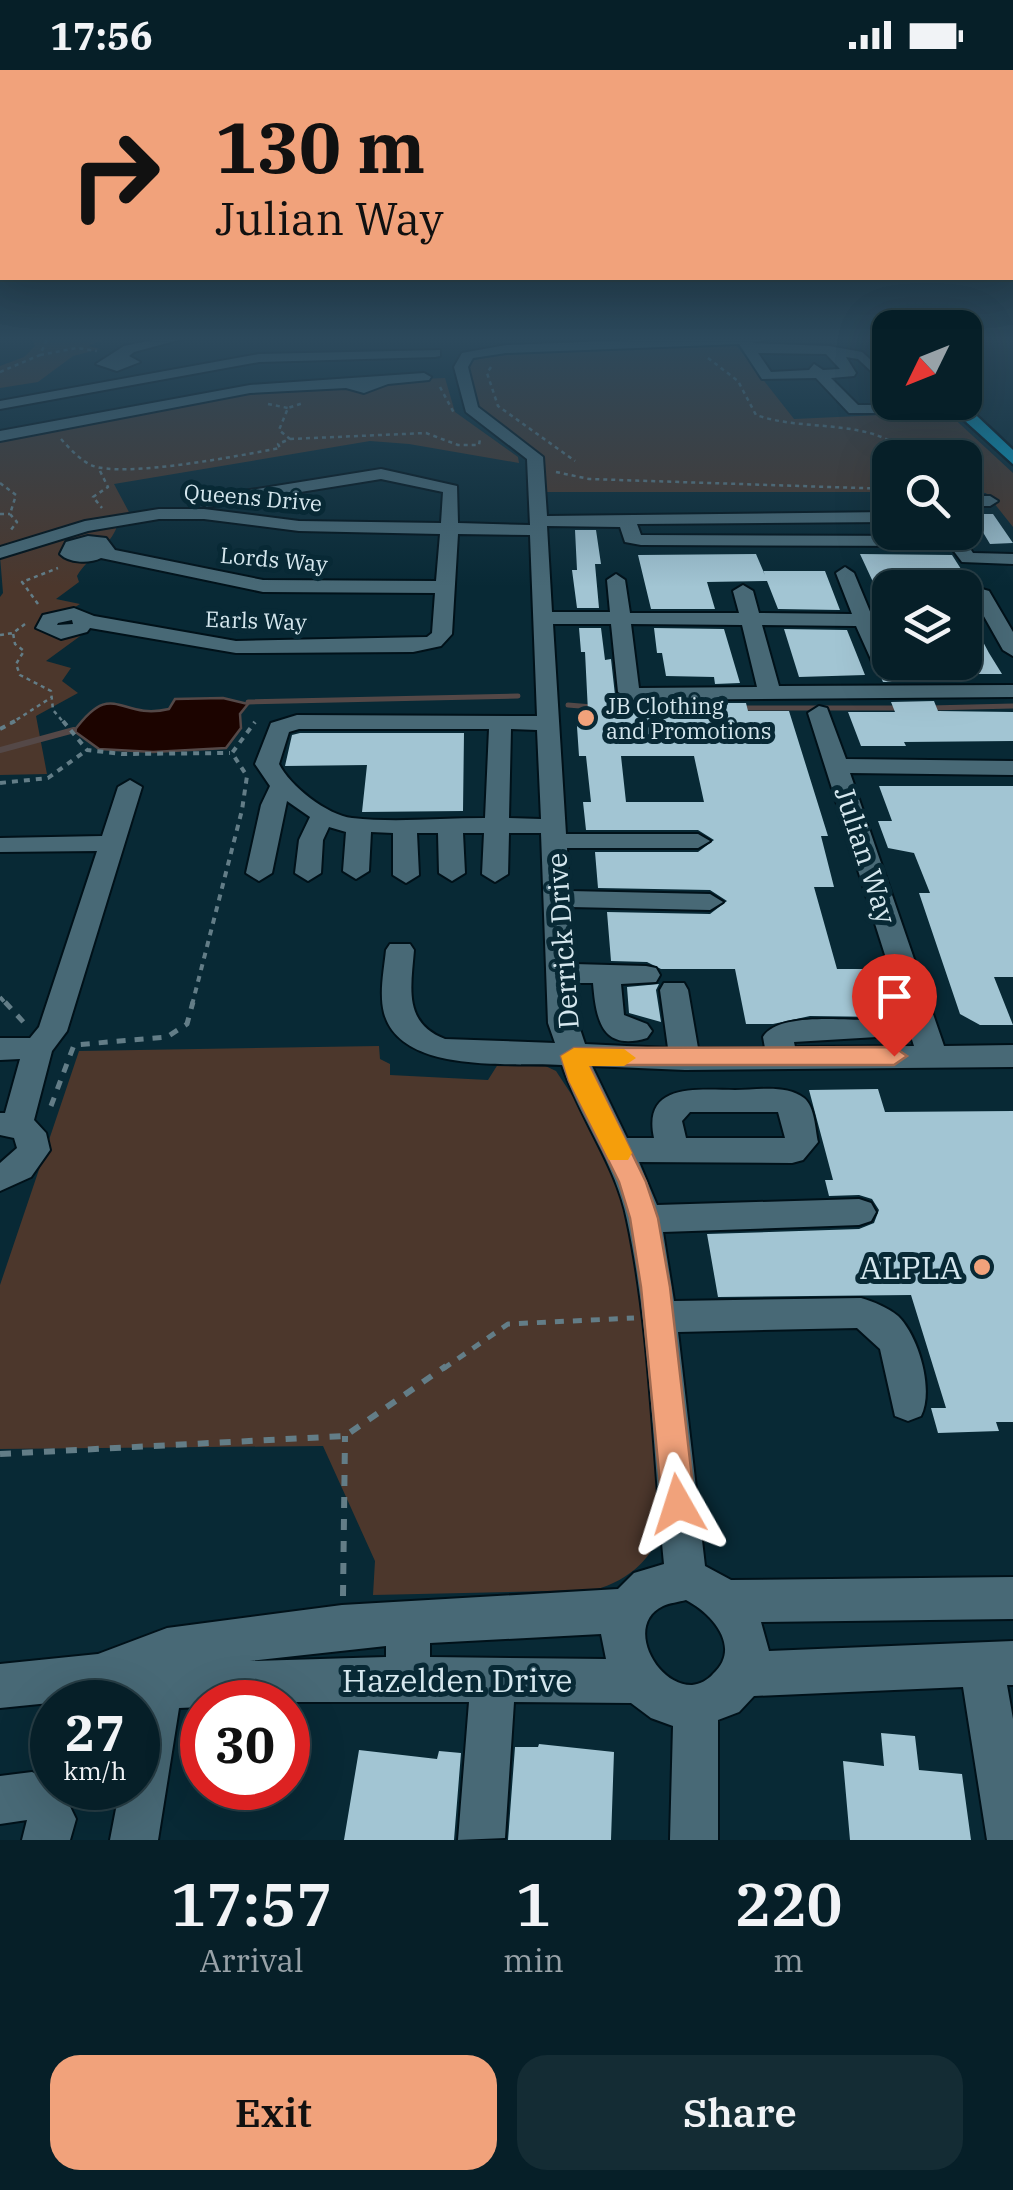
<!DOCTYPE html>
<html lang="en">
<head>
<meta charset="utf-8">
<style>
  :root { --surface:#061f28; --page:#142c34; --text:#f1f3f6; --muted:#98a2a8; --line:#273d45; --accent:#f1a27b }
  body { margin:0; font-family:"IBM Plex Serif",serif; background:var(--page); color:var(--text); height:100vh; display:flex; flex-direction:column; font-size:38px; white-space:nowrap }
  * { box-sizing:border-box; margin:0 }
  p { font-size:32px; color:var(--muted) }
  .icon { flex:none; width:55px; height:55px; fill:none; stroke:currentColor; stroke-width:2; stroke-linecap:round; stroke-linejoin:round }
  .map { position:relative; height:1770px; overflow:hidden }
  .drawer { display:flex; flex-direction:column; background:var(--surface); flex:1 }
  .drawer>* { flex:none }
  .banner { position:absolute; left:0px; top:0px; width:1015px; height:210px; box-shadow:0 10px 40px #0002,0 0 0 2px var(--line); background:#f1a27b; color:#111; overflow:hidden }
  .needle { width:65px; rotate:227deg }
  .fabs { position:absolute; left:872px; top:240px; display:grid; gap:20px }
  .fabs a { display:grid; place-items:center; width:110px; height:110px; border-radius:20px; background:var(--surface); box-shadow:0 10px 40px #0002,0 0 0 2px var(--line); font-size:50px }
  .speed { position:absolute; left:30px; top:1610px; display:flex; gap:20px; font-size:50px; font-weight:700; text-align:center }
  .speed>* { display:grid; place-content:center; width:130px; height:130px; border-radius:50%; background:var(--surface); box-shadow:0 10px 40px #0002,0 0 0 2px var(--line); line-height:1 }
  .speed small { font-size:25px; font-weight:400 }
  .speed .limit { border:15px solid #d22; background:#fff; color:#111 }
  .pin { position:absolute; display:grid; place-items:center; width:85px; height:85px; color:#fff; margin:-102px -42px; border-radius:50% 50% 50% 0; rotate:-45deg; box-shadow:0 0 10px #0007 }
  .pin .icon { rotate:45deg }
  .me { position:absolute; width:110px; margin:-55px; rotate:354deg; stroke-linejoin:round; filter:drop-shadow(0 0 8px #0008) }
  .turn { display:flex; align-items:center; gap:35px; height:210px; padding:0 50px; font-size:45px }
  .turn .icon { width:130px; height:130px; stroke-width:2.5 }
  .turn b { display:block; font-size:70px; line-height:85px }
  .eta { display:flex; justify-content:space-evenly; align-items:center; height:170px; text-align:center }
  .eta b { font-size:60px; font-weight:600; line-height:70px }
  .action { display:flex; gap:20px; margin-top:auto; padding:20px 50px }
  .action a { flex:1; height:115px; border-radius:30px; background:var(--accent); color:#111; font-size:40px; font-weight:600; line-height:115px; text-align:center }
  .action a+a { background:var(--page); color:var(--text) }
  .status { display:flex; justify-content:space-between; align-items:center; height:70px; padding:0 50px; background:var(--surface); direction:ltr }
  .status svg { height:28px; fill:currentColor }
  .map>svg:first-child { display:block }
</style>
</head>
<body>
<div class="status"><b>17:56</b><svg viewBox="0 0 49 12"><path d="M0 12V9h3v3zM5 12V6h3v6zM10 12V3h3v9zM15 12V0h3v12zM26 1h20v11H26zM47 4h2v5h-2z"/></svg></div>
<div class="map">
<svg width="1013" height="1770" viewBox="0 0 1013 1770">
  <rect width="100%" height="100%" fill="#082935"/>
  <!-- green -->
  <path fill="#4c372c" d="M 32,269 L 105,269 L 88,276 L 100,279 L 73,286 L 38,312 L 0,318 L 0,296 L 24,287 L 35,276 Z
    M 720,274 L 736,275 L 794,349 L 947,342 L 1013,403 L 1013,457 L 986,423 L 965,422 L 965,388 L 890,388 L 890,422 L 544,422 L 541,384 L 480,339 L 468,292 L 506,282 Z
    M 445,308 L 455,342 L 518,387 L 519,393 L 409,374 L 370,371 L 114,414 L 130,444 L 0,480 L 0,368 L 248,321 L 346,315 L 369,320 L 392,310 Z
    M 117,456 C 111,476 88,487 77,506 L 79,512 L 56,529 L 80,534 L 39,559 L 54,565 L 83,564 L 46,591 L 71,598 L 62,611 L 78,623 L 36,646 L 47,704 L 0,705 L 0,527 L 3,523 L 0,486 L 88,458 Z
    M 379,976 L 380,989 L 390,994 L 390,1005 L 488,1010 L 500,991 L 537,992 L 556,1001 L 608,1080 L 634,1160 L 667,1442 C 658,1483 635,1508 595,1520 L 373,1525 L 375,1491 L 323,1376 L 0,1379 L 0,1215 L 79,981 Z"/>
  <!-- water -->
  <path fill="#1c0400" stroke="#544847" stroke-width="2.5" d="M 223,628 L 248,634 L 240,644 L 241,658 L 226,678 L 153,682 L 99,679 L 74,661 C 114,607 118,651 169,639 L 175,629 Z"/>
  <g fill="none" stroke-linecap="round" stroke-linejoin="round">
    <!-- stream-far1 -->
    <path stroke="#544847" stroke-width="5" d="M 248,632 L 518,626
      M 568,635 L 592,637
      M 610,638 L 727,638
      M 740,638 L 902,638
      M 930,638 L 1013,636"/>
    <!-- stream -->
    <path stroke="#544847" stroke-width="6" d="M 0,680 L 74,660"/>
  </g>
  <!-- building -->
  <path fill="#a2c5d3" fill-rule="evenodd" d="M 972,444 L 993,444 L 1013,473 L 990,474 Z
    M 575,460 L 596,460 L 601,494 L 595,494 L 599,538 L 577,538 L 572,500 L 577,500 Z
    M 756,484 L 765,505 L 763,501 L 825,501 L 840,540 L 778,539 L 767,511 L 707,512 L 715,539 L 651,539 L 638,485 Z
    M 860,484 L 952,485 L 970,513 L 890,518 L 890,540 L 886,540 Z
    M 965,538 L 989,583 L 1002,604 L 978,604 L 965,579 Z
    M 579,558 L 601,558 L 605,590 L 611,589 L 617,643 L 722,642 L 720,633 L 746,633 L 748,641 L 789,641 L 828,766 L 821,766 L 834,817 L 814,817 L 837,899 L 867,899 L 882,947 L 810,946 L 773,954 L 746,954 L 735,899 L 661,899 L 647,892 L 611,891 L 607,842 L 710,844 L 727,831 L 710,820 L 598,818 L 595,782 L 698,782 L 714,770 L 698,760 L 586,760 L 583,732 L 591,732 L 586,686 L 579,686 L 576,642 L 588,642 L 585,582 L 581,582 ZM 621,686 L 694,686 L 704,732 L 626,732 Z
    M 654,558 L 724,559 L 740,613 L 715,614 L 714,607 L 666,606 L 662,583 L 657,583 Z
    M 784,559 L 847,560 L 865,605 L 799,607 Z
    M 890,597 L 920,597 L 926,612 L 883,612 L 878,601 Z
    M 934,631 L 938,641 L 1013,642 L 1013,671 L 904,672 L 906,676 L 861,676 L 848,642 L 895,642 L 891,632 Z
    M 300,663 L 464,663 L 463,741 L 362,742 L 367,695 L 285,696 L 292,665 Z
    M 879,716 L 1013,716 L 1013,907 L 994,907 L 1013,955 L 980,955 L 960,944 L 919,823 L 930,823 L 914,783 L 888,778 L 878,751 L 892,751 Z
    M 659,914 L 656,920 L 661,952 L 629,943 L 627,917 Z
    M 878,1019 L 885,1042 L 1013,1041 L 1013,1352 L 996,1352 L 999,1361 L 938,1363 L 931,1338 L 946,1338 L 911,1225 L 718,1227 L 707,1164 L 859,1159 L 874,1153 L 879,1140 L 872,1129 L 859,1125 L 829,1126 L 825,1110 L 833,1110 L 809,1020 Z
    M 881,1663 L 915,1666 L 919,1700 L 962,1704 L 971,1770 L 850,1770 L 843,1691 L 884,1696 Z
    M 539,1674 L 614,1682 L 611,1770 L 508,1770 L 515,1677 L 538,1677 Z
    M 359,1680 L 437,1689 L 439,1681 L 461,1683 L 454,1770 L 344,1770 Z"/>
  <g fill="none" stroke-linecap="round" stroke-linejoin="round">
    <defs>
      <path id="minor" d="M 157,269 L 182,269 L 134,282 L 129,286 L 140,292 L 117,301 L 96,294 L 124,276 Z
        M 659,269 L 769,269 L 752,273 L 829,276 L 862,282 L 890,307 L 890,319 L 858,289 L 846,287 L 856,303 L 854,306 L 831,308 L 858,335 L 916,335 L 903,343 L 849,343 L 816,308 L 762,309 L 739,274 L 506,283 L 473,288 L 468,297 L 478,337 L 543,387 L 547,446 L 890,442 L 890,452 L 637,454 L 641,465 L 943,466 L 941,462 L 959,462 L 973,483 L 1013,484 L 1013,494 L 962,492 L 950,476 L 641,475 L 625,472 L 620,457 L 547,456 L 552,542 L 610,542 L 607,510 L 616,504 L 625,510 L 630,543 L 739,543 L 733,521 L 743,515 L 753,521 L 759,543 L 852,544 L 836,503 L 845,497 L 854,503 L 871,544 L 890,544 L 890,556 L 876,556 L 891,592 L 881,598 L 874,596 L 856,556 L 762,555 L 779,616 L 1013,615 L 1013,627 L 633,630 L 618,622 L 611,554 L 553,554 L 566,764 L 698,764 L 710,771 L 698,778 L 567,778 L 569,821 L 710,824 L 723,832 L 710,840 L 570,837 L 574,894 L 646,896 L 656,898 L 660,905 L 656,912 L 621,914 L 624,945 L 647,954 L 652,961 L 647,968 C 601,982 596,948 593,913 L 575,913 L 578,953 L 585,974 L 668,978 L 660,920 L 664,913 L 684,913 L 688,920 L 698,978 L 765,978 L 763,967 C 777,943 841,950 867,950 L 877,953 L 882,960 L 877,967 L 794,972 L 795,977 L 914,976 L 808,643 L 819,636 L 827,638 L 846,689 L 1013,691 L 1013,705 L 850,703 L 944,976 L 1013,975 L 1013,997 L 685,1000 L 592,996 L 627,1068 L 654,1068 C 642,1012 698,1020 735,1020 C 757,1020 786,1014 804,1028 C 815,1037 815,1059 818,1072 L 803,1090 L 792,1093 L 639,1092 L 657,1135 L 859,1129 L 871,1133 L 876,1142 L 871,1151 L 859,1155 L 663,1162 L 674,1231 L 861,1228 C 874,1232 887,1237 898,1246 C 919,1267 934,1320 921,1346 L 908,1351 L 895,1346 L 880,1279 L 857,1258 L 678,1262 L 705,1496 L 731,1510 L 1013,1507 L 1013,1549 L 761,1552 L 769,1581 L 1013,1571 L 1013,1615 L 1007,1615 L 1013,1649 L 1013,1770 L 987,1770 L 963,1617 L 754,1626 L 739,1642 L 718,1650 L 718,1770 L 670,1770 L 673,1656 L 651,1648 L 631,1633 L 514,1632 L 505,1768 L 458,1770 L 469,1632 L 202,1632 L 202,1637 L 179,1638 L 158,1770 L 110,1770 L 120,1718 L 138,1718 L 138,1632 L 99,1628 L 0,1638 L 0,1594 L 98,1584 L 167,1558 L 342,1535 L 618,1519 L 634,1503 L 664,1494 C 653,1383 650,1257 627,1150 C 616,1094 579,1048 562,995 C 511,992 401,1005 384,943 C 379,923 384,900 386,880 L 390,874 L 410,874 L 414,880 C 411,918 403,953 445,969 L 555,973 L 548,953 L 541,763 L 509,763 L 508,804 L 495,812 L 482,804 L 484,763 L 463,763 L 465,803 L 452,811 L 439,803 L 438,763 L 417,763 L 419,805 L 406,813 L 393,805 L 393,763 L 371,762 L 369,801 L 356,809 L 343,801 L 346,762 L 329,757 L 323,770 L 321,803 L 308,811 L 295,803 L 299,770 L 310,747 L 287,731 L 272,803 L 259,811 L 246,803 L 261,735 L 270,716 L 255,694 L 271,653 L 297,645 L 537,646 L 530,465 L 458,464 L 452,564 L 441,576 L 413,582 L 236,583 L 90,558 L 87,562 L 61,569 L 36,558 L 43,545 L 74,538 L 94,546 L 236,571 L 427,567 L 432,563 L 435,523 L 263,522 L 101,488 C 89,494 69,493 60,484 L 66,472 L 88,466 L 106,468 L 115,480 L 263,510 L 436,511 L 440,464 L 299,461 L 204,449 L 159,449 L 88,461 L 0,488 L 0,477 L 85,451 L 159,439 L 204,439 L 299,451 L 441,453 L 443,422 L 381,409 L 207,437 L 199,432 L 207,427 L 381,399 L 457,416 L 458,453 L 530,455 L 527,389 L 466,342 L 454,297 L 462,283 L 506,275 ZM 758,283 L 826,284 L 840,299 L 823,300 L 814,294 L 809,300 L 771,302 ZM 72,550 L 73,554 L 57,555 L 58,553 ZM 631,554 L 742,555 L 757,617 L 639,618 ZM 299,659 L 489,659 L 485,748 C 441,748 395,753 352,748 C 327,745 290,716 279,694 L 289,662 ZM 511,659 L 537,660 L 541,749 L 509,748 ZM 690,1042 L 778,1042 L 785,1068 L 686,1068 L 682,1051 ZM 686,1530 C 713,1544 742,1578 713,1604 C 708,1610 700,1614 692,1615 C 656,1616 624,1554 663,1536 C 669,1533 679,1532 686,1530 ZM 601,1564 L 606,1589 L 430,1587 L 430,1573 ZM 386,1576 L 386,1587 L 250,1591 Z
        M 440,280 L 440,286 L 435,287 L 259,292 L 0,339 L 0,331 L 259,284 Z
        M 424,303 L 431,307 L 429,310 L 388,314 L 364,323 L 346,318 L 250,323 L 0,371 L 0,361 L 250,315 Z
        M 965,426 L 990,426 L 998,431 L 990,436 L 965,436 Z
        M 982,519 L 989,521 L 1013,562 L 1013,586 L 1003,580 L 972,525 Z
        M 130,710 L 142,717 L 67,961 L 52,981 L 34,1050 L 46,1063 L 50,1080 L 31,1107 L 0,1121 L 0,1093 L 17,1078 L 14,1068 L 0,1065 L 0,1043 L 5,1043 L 20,989 L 0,990 L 0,968 L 30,968 L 39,957 L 97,781 L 0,782 L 0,768 L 102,766 L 118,717 Z
        M 32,1702 L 52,1711 L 52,1718 L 61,1718 L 76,1749 L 70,1770 L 22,1770 L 27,1750 L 0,1754 L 0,1706 Z"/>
      <path id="highway" d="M 877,269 L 890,269 L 890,279 Z
        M 944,332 L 962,332 L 1013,380 L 1013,394 Z"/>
    </defs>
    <!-- minor casing -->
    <use href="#minor" stroke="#001119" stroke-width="4"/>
    <!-- highway casing -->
    <use href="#highway" stroke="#001119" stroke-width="5"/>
    <!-- path-far3 -->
    <path stroke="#637d87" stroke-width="2.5" stroke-dasharray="4 4" stroke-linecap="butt" d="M 40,285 L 77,278 L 97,281
      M 708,288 L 738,311 L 756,345 C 807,363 875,346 912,388
      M 491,297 L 487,303 L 498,336 L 575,391
      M 0,302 L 40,285 L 47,269
      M 440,317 L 454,343
      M 268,334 L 288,338
      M 61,369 C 70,379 79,389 91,395 C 121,409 243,385 280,378 L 278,374 L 290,369 L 279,360 L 288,338 L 303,333
      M 290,369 L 426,363 L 458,375 L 479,375 L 480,369
      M 100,401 L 108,417 L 93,427 L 102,438
      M 556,402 L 589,409 L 890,419
      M 0,413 L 16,425 L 10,444 L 17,452 L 10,461
      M 0,444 L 10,444
      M 38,534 L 22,512 L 58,498
      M 25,554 L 13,563 L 15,574 L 24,581 L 16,594 L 20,605 L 51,621 L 53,640 L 65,654
      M 0,565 L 13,563
      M 10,654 L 52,627"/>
    <!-- path-far2 -->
    <path stroke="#637d87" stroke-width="4" stroke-dasharray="6 6" stroke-linecap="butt" d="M 63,651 L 87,680 L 122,684 L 230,683
      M 0,659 L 15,651
      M 0,713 L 48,708 L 87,680
      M 0,927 L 7,935
      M 192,935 L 242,740 L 247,706 L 232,683 L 255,652"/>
    <!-- path-far1 -->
    <path stroke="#637d87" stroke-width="5" stroke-dasharray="9 9" stroke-linecap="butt" d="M 5,932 L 27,956
      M 51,1036 L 74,975 L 167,967 L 187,954 L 193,932
      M 443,1299 L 508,1254 L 634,1248"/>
    <!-- path -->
    <path stroke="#637d87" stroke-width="6" stroke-dasharray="11 11" stroke-linecap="butt" d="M 0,1384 L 345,1366 L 446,1296
      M 343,1526 L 345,1366"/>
    <!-- minor -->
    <use href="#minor" fill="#486976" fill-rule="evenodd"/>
    <!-- highway -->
    <use href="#highway" fill="#04a2cc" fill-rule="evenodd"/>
  </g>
  <!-- sky -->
  <linearGradient id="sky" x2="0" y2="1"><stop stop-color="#04171d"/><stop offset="0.52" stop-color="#2c495c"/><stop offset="1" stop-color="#2c495c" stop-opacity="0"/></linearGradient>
  <rect width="1013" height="517" fill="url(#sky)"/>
  <!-- route -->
  <path fill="#f1a27b" stroke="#9d6950" stroke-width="2.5" d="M 894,977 L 907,986 L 894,995 L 589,995 L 646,1112 L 658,1148 L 670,1217 L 695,1434 L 690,1445 L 678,1450 L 666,1445 L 662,1434 L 641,1217 L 630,1148 L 619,1112 L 569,1011 L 561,986 L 574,978 Z"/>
  <!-- slow -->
  <path fill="#f59e0b" d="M 574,978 L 624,979 L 636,988 L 624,996 L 589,996 L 632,1083 L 628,1090 L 609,1090 L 569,1011 L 561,986 Z"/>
  <!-- markers -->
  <g fill="#f1a27b" stroke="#082935" stroke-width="4">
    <circle cx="586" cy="648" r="10"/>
    <circle cx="982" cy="1197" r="10"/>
  </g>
  <g text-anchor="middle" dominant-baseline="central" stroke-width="10" stroke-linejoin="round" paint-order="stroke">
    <!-- far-street labels -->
    <g font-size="22" fill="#d5e7ee" stroke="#082935">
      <text transform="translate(253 427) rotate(5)">Queens Drive</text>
      <text transform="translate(274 489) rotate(5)">Lords Way</text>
      <text transform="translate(256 550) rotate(2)">Earls Way</text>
    </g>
    <!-- far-poi labels -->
    <g font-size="22" fill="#d5e7ee" stroke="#082935" text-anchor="start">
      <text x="606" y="635">JB Clothing<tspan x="606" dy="25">and Promotions</tspan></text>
    </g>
    <!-- street labels -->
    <g font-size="28" fill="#d5e7ee" stroke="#082935">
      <text transform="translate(866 785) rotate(72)">Julian Way</text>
      <text transform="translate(562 871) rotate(-94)">Derrick Drive</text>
    </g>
    <!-- near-poi labels -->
    <g font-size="32" fill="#d5e7ee" stroke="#082935" text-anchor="end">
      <text x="962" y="1197">ALPLA</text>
    </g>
    <!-- near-street labels -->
    <g font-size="32" fill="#d5e7ee" stroke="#082935">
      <text x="457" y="1610">Hazelden Drive</text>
    </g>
  </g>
</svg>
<div class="fabs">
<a><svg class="needle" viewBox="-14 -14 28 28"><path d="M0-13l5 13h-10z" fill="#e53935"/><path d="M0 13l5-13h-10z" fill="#98a2a8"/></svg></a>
<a><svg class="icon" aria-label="search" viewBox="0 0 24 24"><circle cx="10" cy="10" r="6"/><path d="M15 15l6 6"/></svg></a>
<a><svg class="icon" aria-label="layers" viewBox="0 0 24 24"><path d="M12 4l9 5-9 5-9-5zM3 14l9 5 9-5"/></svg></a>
</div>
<div class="speed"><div>27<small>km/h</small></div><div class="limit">30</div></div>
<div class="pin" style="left:894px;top:986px;background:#d93025"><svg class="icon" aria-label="arrive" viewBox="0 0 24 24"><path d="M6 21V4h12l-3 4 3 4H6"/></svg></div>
<svg class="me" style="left:678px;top:1434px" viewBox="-20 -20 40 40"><path d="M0-17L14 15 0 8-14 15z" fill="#f1a27b" stroke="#fff" stroke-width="4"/></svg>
<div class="banner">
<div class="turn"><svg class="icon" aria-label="right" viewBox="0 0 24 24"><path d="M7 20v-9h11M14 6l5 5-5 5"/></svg><div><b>130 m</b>Julian Way</div></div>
</div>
</div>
<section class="drawer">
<div class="eta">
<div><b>17:57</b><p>Arrival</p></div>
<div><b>1</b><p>min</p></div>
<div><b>220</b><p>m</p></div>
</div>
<div class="action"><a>Exit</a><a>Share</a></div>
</section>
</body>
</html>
